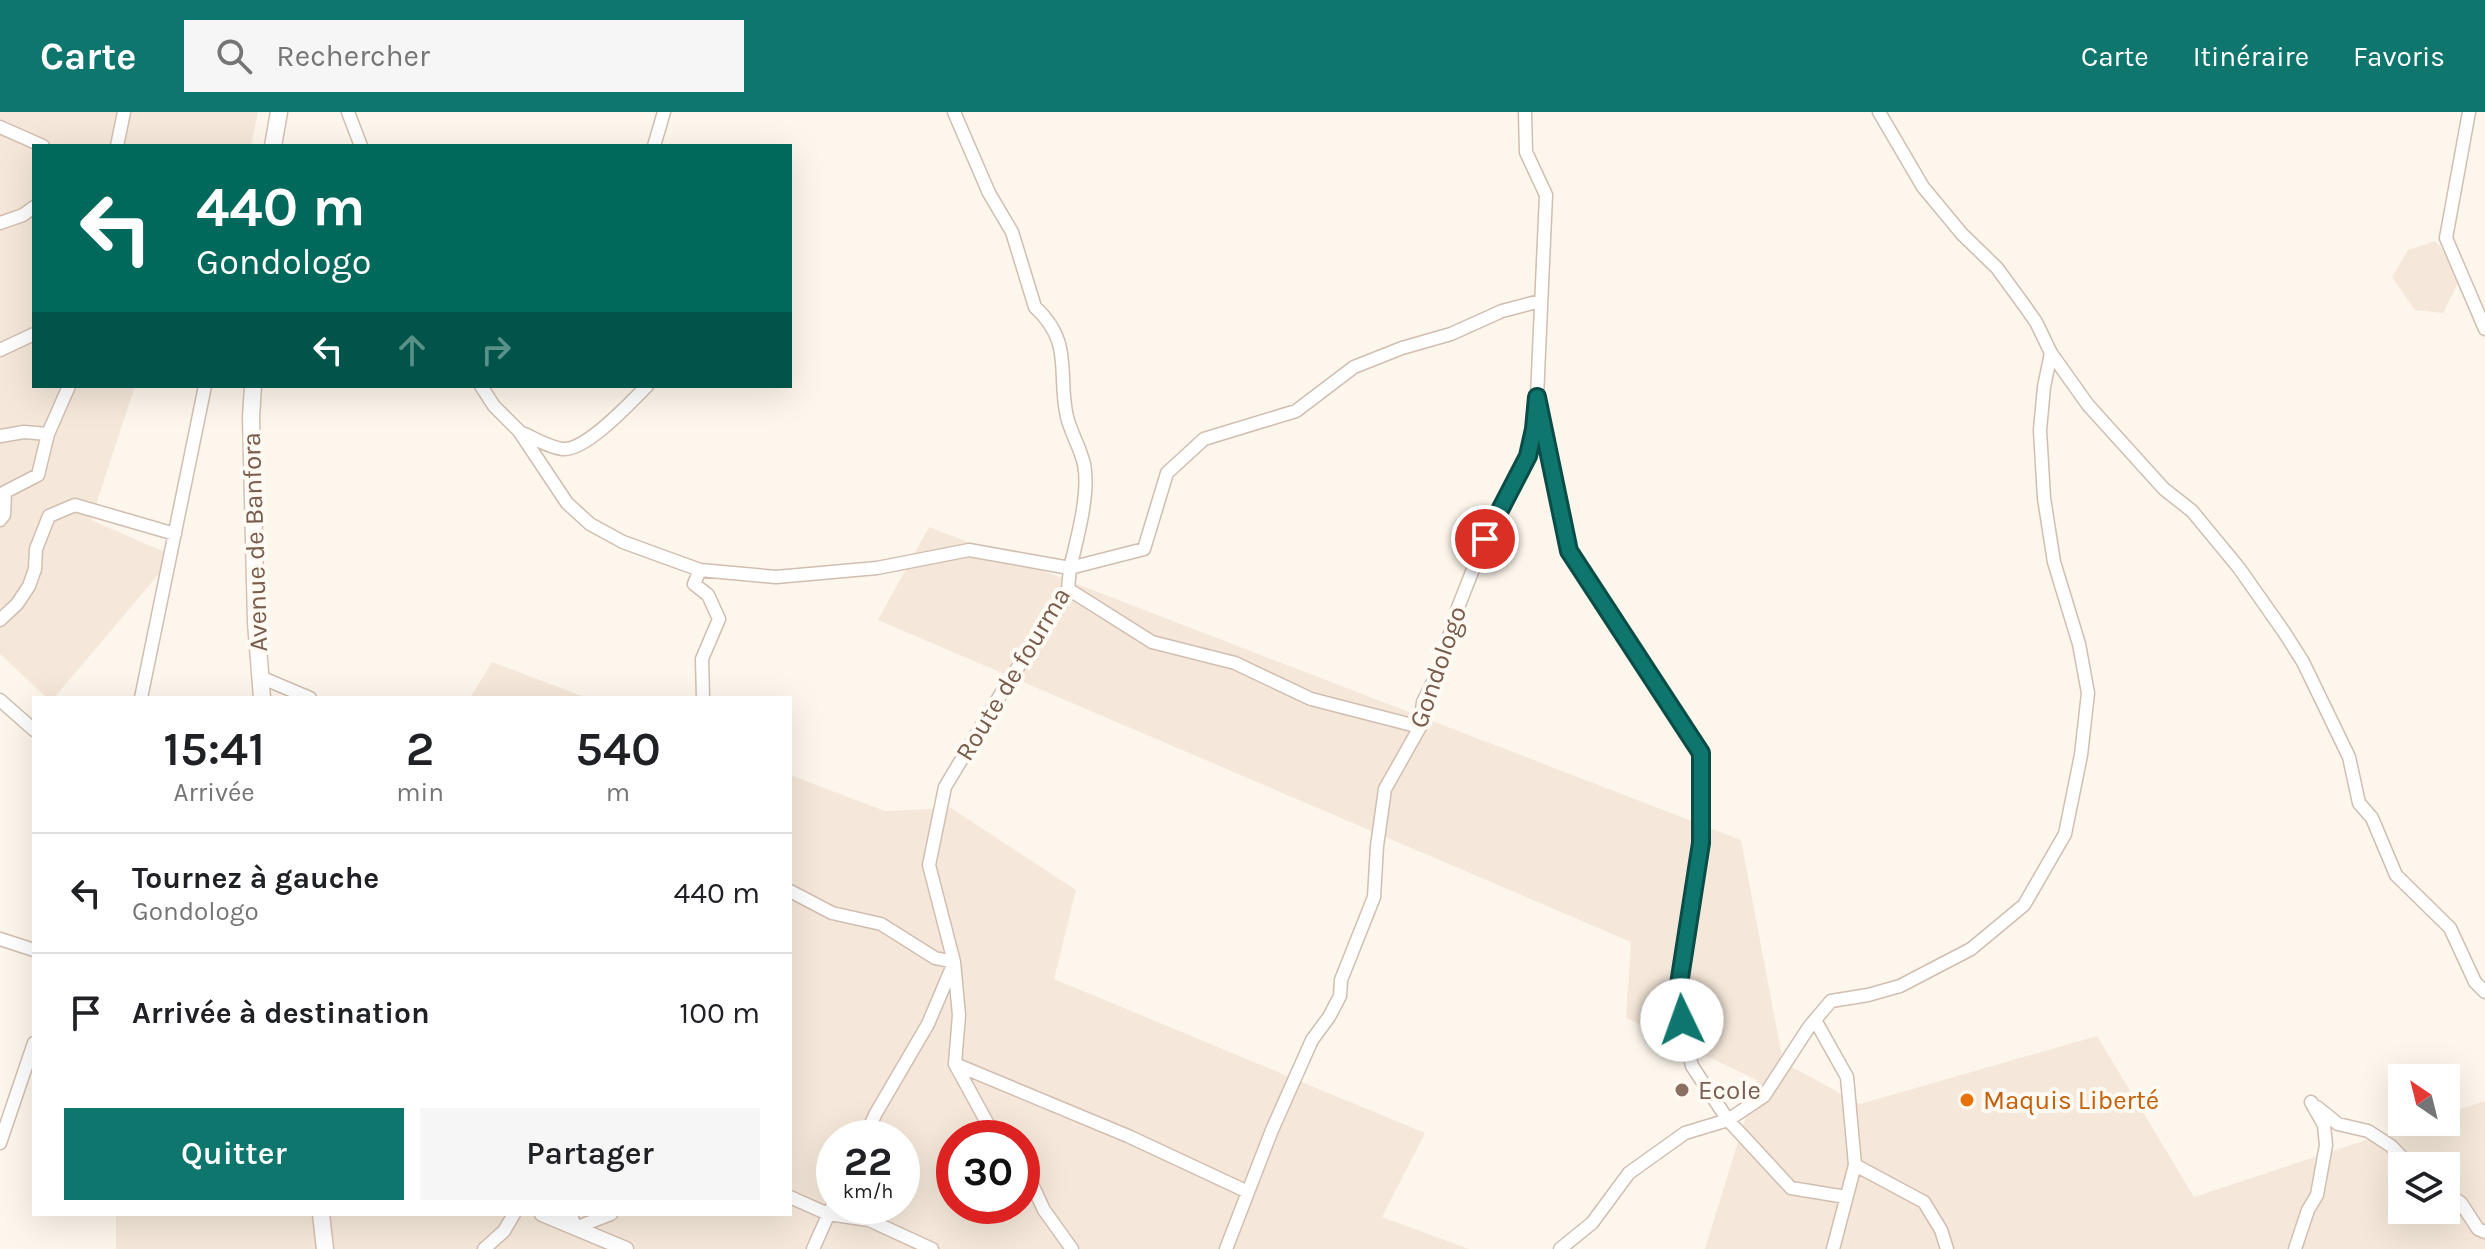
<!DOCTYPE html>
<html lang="fr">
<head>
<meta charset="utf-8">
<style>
  :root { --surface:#fff; --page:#f6f6f6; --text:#202124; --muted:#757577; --line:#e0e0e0; --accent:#0f766e }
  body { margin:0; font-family:Karla,sans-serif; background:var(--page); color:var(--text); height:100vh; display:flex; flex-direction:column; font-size:30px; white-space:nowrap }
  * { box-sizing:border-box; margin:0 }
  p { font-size:26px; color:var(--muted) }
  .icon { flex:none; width:44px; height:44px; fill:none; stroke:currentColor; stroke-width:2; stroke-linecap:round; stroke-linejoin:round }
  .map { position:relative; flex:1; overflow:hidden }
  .panel { position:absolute; left:32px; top:584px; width:760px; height:520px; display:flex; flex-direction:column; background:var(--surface); border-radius:0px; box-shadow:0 8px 32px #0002 }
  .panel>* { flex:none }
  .top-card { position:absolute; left:32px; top:32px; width:760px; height:244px; border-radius:0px; box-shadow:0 8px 32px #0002; background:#00695c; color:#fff; overflow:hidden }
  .needle { width:52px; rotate:325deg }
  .fabs { position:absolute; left:2388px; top:952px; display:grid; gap:16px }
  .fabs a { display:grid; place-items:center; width:72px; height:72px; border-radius:0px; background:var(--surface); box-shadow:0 8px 32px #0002; font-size:40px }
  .speed { position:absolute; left:816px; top:1008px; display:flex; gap:16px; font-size:40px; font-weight:700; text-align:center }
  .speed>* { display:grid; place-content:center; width:104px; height:104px; border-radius:50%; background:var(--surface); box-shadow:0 8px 32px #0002; line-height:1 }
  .speed small { font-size:20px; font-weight:400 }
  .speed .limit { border:12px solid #d22; background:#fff; color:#111 }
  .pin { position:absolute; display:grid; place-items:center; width:68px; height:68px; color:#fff; margin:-34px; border:4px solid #fff; border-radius:50%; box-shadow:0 2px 8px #0007 }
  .me { position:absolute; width:88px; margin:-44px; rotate:357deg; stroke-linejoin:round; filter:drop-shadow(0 0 6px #0008) }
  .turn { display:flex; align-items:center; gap:28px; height:168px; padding:0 32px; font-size:36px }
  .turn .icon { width:104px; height:104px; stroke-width:2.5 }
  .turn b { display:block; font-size:56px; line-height:68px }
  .lanes { display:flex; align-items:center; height:76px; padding:0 32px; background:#0003; justify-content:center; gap:40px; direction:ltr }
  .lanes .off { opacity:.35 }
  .eta { display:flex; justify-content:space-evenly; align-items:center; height:136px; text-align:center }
  .eta b { font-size:48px; font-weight:600; line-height:56px }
  .button { display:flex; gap:16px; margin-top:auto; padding:16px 32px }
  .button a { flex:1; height:92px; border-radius:0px; background:var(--accent); color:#fff; font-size:32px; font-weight:600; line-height:92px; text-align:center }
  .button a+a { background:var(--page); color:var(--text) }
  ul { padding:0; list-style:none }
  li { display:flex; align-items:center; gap:24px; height:120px; padding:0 32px; border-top:2px solid var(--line) }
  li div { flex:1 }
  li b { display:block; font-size:30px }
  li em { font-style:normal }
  header { display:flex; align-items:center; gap:48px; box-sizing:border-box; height:112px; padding:0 40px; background:var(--accent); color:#fff }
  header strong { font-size:38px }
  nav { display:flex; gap:44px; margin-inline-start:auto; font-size:28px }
  .search { width:560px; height:72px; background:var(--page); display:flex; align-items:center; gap:20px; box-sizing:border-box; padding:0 28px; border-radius:0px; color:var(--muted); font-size:30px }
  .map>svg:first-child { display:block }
</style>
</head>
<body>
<header>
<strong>Carte</strong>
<div class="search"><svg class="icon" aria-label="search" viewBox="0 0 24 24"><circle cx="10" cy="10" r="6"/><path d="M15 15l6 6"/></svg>Rechercher</div>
<nav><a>Carte</a><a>Itinéraire</a><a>Favoris</a></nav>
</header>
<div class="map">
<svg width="2485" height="1137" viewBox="0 0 2485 1137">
  <rect width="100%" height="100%" fill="#fdf6ec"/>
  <!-- residential -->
  <path fill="#f5e8da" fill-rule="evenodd" d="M 0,0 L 258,0 L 251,34 L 34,34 L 34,274 L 135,274 L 91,408 L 174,444 L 54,586 L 47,586 L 0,542 Z
    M 2435,129 L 2448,143 L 2458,171 L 2443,201 L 2415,198 L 2392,165 L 2408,138 Z
    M 929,415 L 1741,728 L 1783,950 L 1860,992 L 2097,924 L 2194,1085 L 2421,1010 L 2446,1010 L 2446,1002 L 2485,989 L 2485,1137 L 1705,1137 L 1757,968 L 1626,906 L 1631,830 L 878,508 ZM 2402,1054 L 2446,1054 L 2446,1098 L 2402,1098 Z
    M 492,550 L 587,586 L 470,586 Z
    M 790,663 L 885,699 L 951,696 L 1076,778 L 1054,867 L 1425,1021 L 1382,1105 L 1469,1137 L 116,1137 L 116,1102 L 790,1102 ZM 834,1026 L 902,1026 L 902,1094 L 834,1094 ZM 954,1026 L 1022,1026 L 1022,1094 L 954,1094 Z"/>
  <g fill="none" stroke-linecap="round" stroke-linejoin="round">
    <defs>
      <path id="minor" d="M 348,0 L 361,34
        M 1879,0 L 1923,75 L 1962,122 L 1997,156 L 2024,193 L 2036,210 L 2051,241 L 2088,293 L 2164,377 L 2192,399 L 2239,456 L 2284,520 L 2303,550 L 2349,645 L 2359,691 L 2372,706 L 2396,763 L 2450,816 L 2475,870 L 2485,880
        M 2469,0 L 2446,126 L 2485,217
        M 0,15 L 43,34
        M 117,34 L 124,0
        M 654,34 L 664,0
        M 0,111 L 23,103 L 34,95
        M 0,238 L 34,222
        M 481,274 L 494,294 L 519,319 L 567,391 L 590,412 L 623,430 L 700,458 L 776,465 L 877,456 L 969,438 L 1070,456 C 1077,427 1090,381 1084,352 C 1080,335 1071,321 1067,305 C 1057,261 1074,231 1035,195 L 1012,120 L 989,81 L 954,0
        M 1540,300 L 1569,439 L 1701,641 L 1701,731 L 1677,885 L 1692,954 L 1728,1008 L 1791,1076 L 1846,1085
        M 522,321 C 534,326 550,336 563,337 C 586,339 631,290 647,274
        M 0,324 L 24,320 L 48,322 L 69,274
        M 0,408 L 4,403 L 5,380 L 38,363 L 48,322
        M 700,458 L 694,472 L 708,483 L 719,507 L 702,547 L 703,586
        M 1068,477 L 1152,530 L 1235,551 L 1311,587 L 1420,615
        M 0,508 L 17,492 L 29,474 L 35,457 L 36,437 L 49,404 L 75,393 L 175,422
        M 260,565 L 310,586
        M 141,586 L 205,274
        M 0,588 L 34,618
        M 790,779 L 832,801 L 881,812 L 935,846 L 954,850
        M 0,827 L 34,838
        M 1815,908 L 1847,965 L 1855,1053 L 1924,1090 L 1941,1118 L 1947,1137
        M 955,952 L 990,1016 L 999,1026
        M 2317,995 L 2338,1012 L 2368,1019 L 2391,1034 L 2410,1054
        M 864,1026 L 876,1001 L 928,912 L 953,853
        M 0,1031 L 34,931
        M 1022,1051 L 1044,1098 L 1072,1137
        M 1248,1080 L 1128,1024 L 955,952 L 959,903 L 954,850 L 929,753 L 945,675 L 999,585 L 1068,477 L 1070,456 L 1144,437 L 1167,361 L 1204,327 L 1296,299 L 1354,255 L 1402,236 L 1451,222 L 1502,199 L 1540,189
        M 2446,1080 L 2461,1091 L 2478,1117 L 2485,1120
        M 790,1085 L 828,1102 L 869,1108 L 932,1137
        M 571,1102 L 575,1116 L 611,1102
        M 484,1137 L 504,1119 L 514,1102
        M 813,1137 L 834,1090
        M 1226,1137 L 1272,1018 L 1312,928 L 1329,905 L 1340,884 L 1341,868 L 1374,785 L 1377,734 L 1385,677 L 1420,615 L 1423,590 L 1439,558 L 1457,498 L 1485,427 L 1528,344 L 1534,317 L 1537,285 L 1546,83 L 1526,40 L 1525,0
        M 1560,1137 L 1592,1111 L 1629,1061 L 1685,1021 L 1728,1008 L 1764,984 L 1809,915 L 1831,889 L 1868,883 L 1900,874 L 1971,837 L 2024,793 L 2065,722 L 2081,643 L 2088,581 L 2079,532 L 2054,450 L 2044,386 L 2040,318 L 2044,275 L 2051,241
        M 1833,1137 L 1855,1053
        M 2295,1137 L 2308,1098 L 2317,1083 L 2326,1033 L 2324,1013 L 2311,990"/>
      <path id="tertiary" d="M 542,1102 L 626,1137"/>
      <path id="secondary" d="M 273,34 L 279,0
        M 253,274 L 251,305 L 256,510 L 262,586
        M 321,1102 L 325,1137"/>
    </defs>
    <!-- minor casing -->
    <use href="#minor" stroke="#d1beb0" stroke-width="15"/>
    <!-- tertiary casing -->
    <use href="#tertiary" stroke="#d1beb0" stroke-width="17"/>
    <!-- secondary casing -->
    <use href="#secondary" stroke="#d6c0b0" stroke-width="19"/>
    <!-- minor -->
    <use href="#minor" stroke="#fff" stroke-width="12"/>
    <!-- tertiary -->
    <use href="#tertiary" stroke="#fff" stroke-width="14"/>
    <!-- secondary -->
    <use href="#secondary" stroke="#fff" stroke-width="16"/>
  </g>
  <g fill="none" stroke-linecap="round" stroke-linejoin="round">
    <defs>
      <path id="route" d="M 1485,427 L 1528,344 L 1534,317 L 1537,285 L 1569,439 L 1701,641 L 1701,731 L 1677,885 L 1682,908"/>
    </defs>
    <!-- route casing -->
    <use href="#route" stroke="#0a4d48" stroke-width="20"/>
    <!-- route -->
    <use href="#route" stroke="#0f766e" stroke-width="14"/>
  </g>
  <!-- markers -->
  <circle fill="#8d6e63" stroke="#fffaf3" stroke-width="3" cx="1682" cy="978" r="8"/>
  <circle fill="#e8710a" stroke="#fffaf3" stroke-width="3" cx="1967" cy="988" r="8"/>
  <g text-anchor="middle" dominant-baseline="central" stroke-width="8" stroke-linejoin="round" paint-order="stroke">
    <!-- street labels -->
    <g font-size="26" fill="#7a5c4d" stroke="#fffaf3">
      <text transform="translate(255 430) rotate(-92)">Avenue de Banfora</text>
      <text transform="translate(1438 555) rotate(-71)">Gondologo</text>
      <text transform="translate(1013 562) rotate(-59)">Route de fourma</text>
    </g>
    <!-- education labels -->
    <g font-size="26" fill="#785e54" stroke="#fffaf3" text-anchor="start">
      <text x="1698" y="978">Ecole</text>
    </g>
    <!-- food labels -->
    <g font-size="26" fill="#c56008" stroke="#fffaf3" text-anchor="start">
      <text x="1983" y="988">Maquis Liberté</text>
    </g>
  </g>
</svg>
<div class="fabs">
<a><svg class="needle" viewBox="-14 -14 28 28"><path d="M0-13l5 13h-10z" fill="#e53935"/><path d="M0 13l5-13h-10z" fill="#757577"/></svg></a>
<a><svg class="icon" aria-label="layers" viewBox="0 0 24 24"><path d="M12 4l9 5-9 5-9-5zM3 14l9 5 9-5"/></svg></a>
</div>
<div class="speed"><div>22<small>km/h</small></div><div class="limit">30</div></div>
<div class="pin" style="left:1485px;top:427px;background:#d93025"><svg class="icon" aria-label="arrive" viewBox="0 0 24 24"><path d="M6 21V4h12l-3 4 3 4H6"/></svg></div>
<svg class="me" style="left:1682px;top:908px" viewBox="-20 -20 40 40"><circle r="19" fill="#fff"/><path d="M0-13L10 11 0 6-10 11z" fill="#0f766e"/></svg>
<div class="top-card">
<div class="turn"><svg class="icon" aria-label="left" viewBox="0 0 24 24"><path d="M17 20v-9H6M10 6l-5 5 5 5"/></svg><div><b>440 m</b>Gondologo</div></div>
<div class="lanes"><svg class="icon" aria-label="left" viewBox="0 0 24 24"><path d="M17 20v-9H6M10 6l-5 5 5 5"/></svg><svg class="icon off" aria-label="ahead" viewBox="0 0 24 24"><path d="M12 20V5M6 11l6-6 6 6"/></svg><svg class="icon off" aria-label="right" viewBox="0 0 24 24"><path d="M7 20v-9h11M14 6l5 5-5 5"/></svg></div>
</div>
<section class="panel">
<div class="eta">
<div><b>15:41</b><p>Arrivée</p></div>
<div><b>2</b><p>min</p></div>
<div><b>540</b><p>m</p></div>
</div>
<ul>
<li><svg class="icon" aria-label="left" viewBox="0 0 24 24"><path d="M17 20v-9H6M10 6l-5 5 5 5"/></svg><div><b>Tournez à gauche</b><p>Gondologo</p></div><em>440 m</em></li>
<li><svg class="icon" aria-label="arrive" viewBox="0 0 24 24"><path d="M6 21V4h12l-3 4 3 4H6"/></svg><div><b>Arrivée à destination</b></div><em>100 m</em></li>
</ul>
<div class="button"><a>Quitter</a><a>Partager</a></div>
</section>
</div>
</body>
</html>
